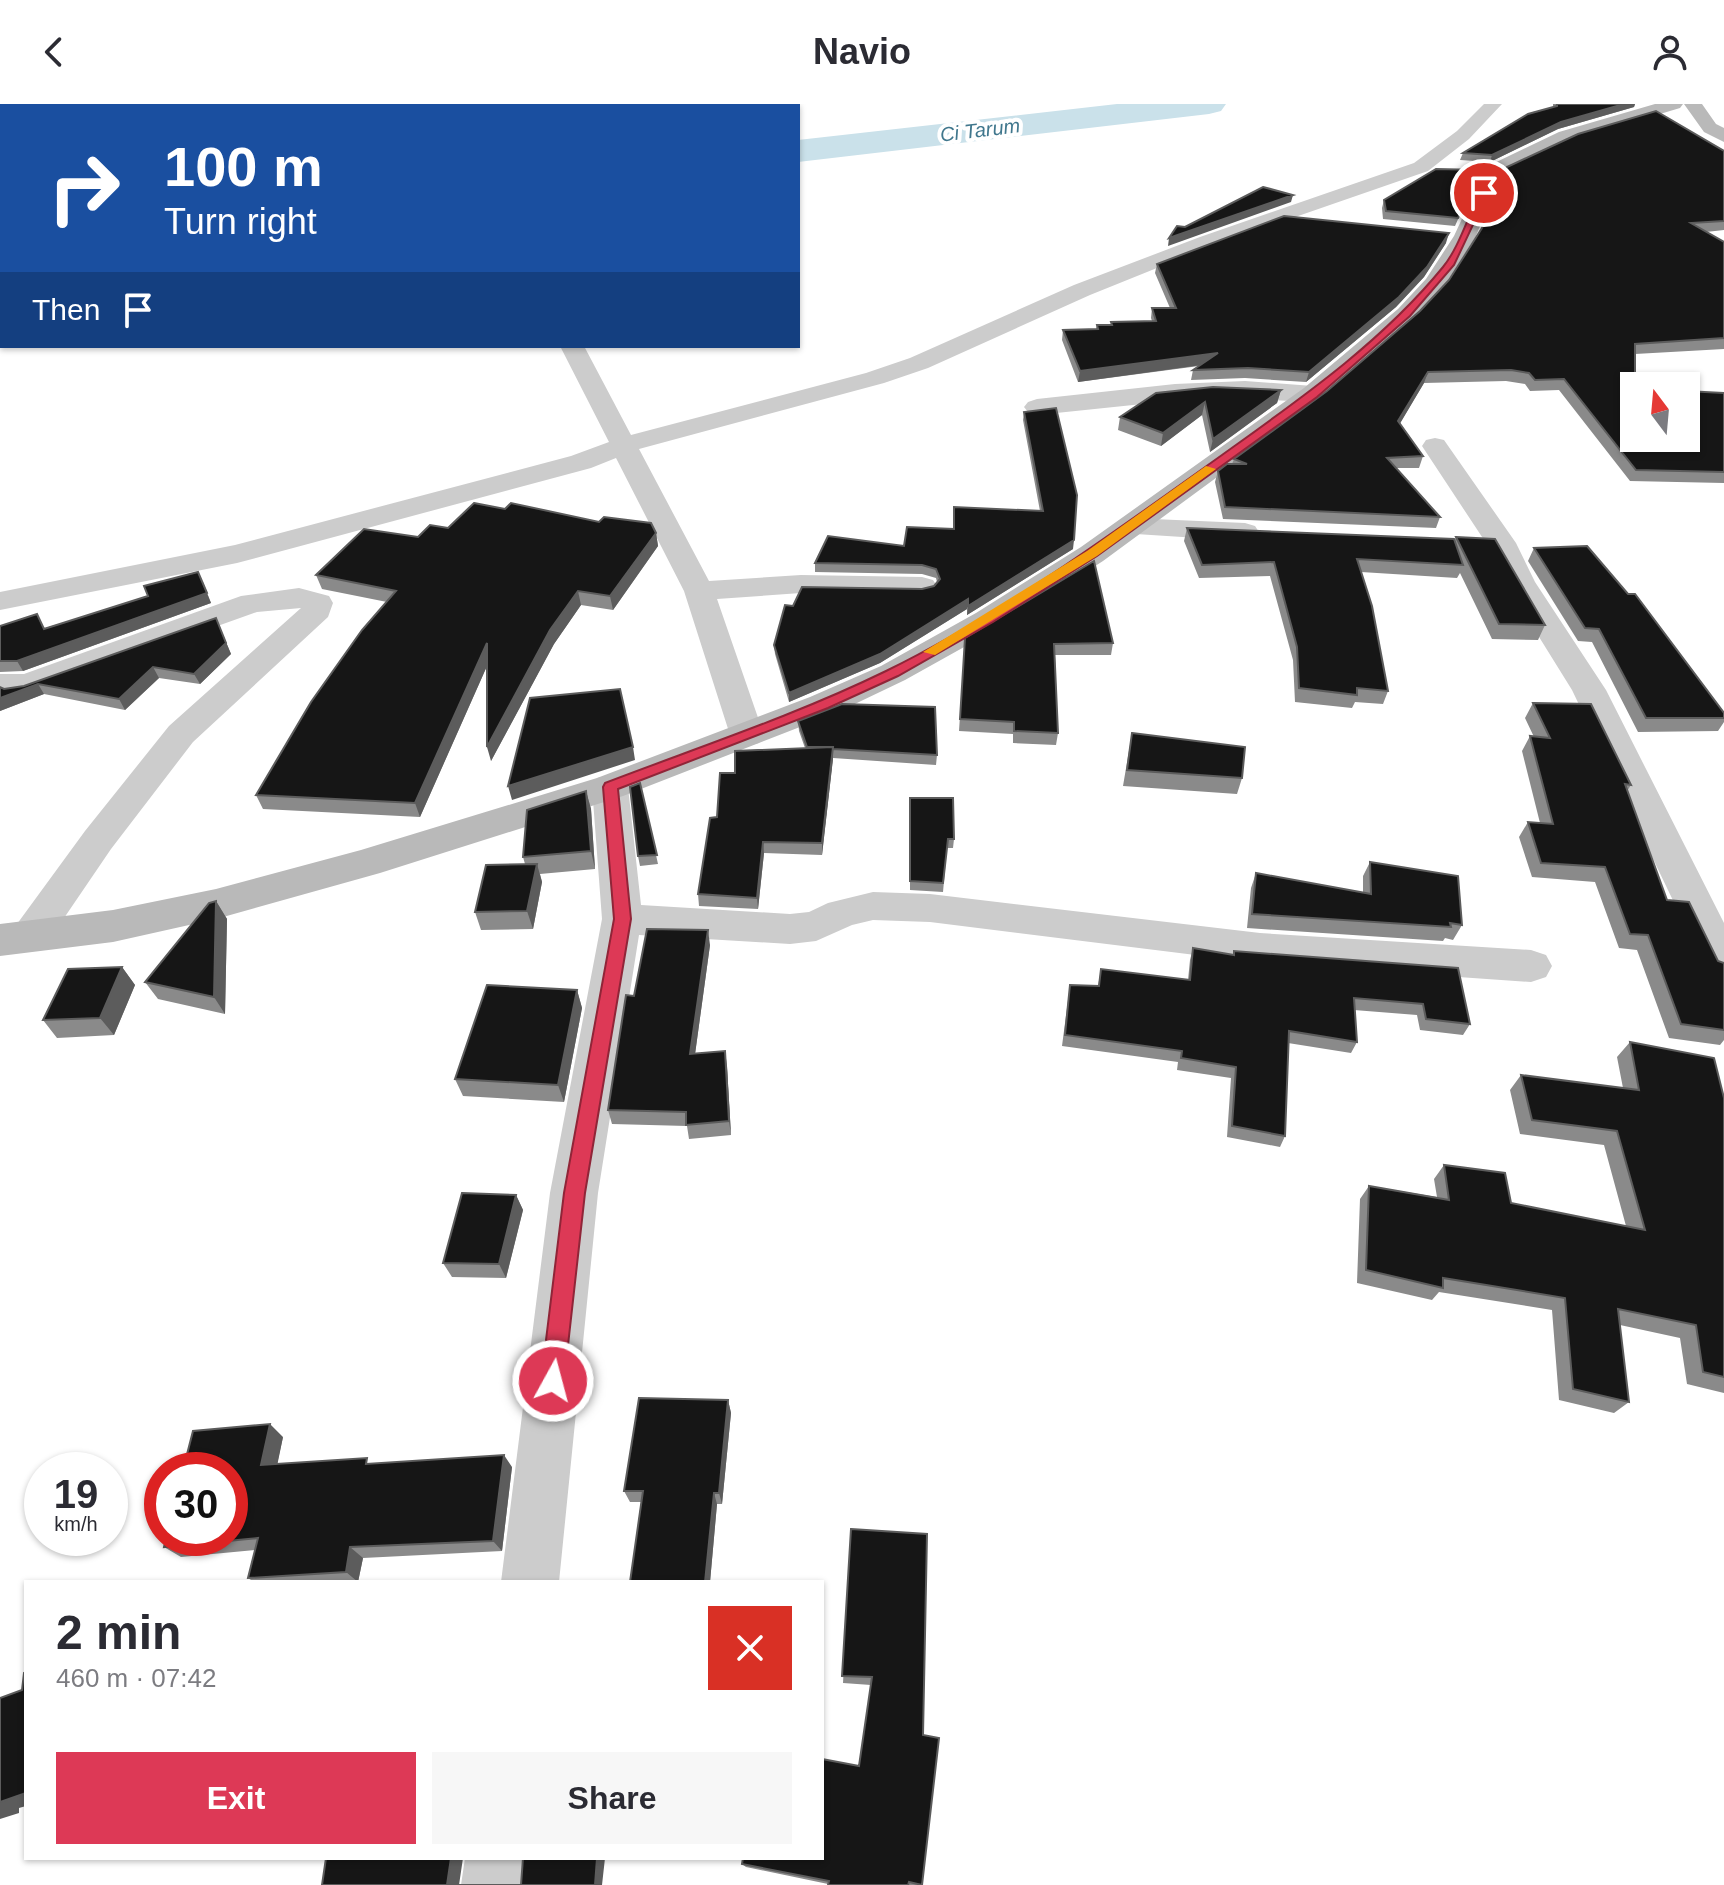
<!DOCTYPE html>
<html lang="en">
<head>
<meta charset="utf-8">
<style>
  :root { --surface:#fff; --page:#f7f7f7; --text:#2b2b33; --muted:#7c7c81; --accent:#dd3956 }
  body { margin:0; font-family:Arial,sans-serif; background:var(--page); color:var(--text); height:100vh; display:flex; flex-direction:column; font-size:30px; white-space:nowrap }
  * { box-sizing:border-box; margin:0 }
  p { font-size:26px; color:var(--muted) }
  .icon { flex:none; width:44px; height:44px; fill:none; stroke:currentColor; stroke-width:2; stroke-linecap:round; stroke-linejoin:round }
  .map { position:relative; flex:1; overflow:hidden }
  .panel { position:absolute; left:24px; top:1476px; width:800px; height:280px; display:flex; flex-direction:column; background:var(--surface); border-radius:0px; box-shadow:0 2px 6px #0004 }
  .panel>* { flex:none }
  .top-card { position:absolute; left:0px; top:0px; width:800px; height:244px; box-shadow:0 2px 6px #0004; background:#1a4fa0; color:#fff; overflow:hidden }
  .needle { width:52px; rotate:344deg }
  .fabs { position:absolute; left:1620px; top:268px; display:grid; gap:16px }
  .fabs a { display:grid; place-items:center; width:80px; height:80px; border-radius:0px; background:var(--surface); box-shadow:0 2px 6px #0004; font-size:40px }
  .speed { position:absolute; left:24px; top:1348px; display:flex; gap:16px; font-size:40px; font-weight:700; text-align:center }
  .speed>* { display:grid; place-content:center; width:104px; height:104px; border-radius:50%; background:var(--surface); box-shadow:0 2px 6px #0004; line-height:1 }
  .speed small { font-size:20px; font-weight:400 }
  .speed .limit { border:12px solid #d22; background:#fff; color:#111 }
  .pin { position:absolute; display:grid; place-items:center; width:68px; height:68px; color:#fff; margin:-34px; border:4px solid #fff; border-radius:50%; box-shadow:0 2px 8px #0007 }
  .me { position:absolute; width:88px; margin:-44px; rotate:7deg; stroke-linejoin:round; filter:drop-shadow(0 0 6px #0008) }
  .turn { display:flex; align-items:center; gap:28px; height:168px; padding:0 32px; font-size:36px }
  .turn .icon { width:104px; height:104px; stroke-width:2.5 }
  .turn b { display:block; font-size:56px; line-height:68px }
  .then { display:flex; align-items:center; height:76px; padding:0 32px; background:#0003; gap:16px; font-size:30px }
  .round { display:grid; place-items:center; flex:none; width:84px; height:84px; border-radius:0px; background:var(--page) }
  .head { display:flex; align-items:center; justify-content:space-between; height:136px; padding:0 32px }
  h1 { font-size:48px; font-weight:700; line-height:60px }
  .primary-button { display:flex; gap:16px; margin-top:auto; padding:16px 32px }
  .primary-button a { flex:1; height:92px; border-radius:0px; background:var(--accent); color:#fff; font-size:32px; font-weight:700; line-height:92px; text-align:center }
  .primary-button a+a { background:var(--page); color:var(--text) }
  header { display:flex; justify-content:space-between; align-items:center; height:104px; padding:0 32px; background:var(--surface); font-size:36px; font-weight:700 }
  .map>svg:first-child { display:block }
</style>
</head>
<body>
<header><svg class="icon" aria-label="back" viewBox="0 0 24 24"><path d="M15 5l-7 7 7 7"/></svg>Navio<svg class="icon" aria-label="person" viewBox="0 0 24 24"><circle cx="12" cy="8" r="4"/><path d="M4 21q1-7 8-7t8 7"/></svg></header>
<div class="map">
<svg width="1724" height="1781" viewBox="0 0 1724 1781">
  <rect width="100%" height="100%" fill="#fff"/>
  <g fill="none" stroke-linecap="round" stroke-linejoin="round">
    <!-- river -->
    <path fill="#cae1ea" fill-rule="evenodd" d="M 1117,0 L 1226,0 L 1221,7 L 1209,10 L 798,58 L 798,36 Z
      M 0,101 L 2,101 L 2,125 L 0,125 Z"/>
    <!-- street -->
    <path fill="#ccc" fill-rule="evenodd" d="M 444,0 L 460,0 L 461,2 L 445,2 Z
      M 1484,0 L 1502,0 L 1469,35 L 1428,67 L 1214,141 L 1090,191 L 928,264 L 884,279 L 639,345 L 709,477 L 801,471 L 922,473 L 933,476 L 937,482 L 933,488 L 922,491 L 801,489 L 717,495 L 764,631 L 759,639 L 747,642 L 735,639 L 730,631 L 684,487 L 616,354 L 591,364 L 237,459 L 0,506 L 0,488 L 235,441 L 571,352 L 609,338 L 560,242 L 584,242 L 631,331 L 866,269 L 910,254 L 1074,181 L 1200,133 L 1414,59 L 1457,27 Z
      M 1245,277 L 1313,282 L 1322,285 L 1326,290 L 1322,295 L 1313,298 L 1210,293 L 1037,311 L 1028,308 L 1024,303 L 1028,298 L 1037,295 L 1175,280 Z
      M 1435,334 L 1444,336 L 1516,439 L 1535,478 L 1606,586 L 1724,819 L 1724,875 L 1709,870 L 1703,859 L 1572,586 L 1505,478 L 1486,439 L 1422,342 L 1426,336 Z
      M 1130,414 L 1245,419 L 1255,422 L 1259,428 L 1255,434 L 1245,437 L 1120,429 L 1116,423 L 1120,417 Z
      M 299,484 L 329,492 L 333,499 L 328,513 L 193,638 L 111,745 L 45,842 L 31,846 L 17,842 L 11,831 L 17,820 L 85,727 L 169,622 L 301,504 L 257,508 L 30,589 L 11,592 L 0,590 L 0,570 L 24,570 L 241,492 Z
      M 610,671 L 623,674 L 628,683 L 641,801 L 790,810 L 809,808 L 828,799 L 873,788 L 930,790 L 1260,829 L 1531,846 L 1546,851 L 1552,862 L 1546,873 L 1531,878 L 1260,859 L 930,818 L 873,816 L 852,821 L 816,837 L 790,840 L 639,831 L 598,1089 L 559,1478 L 501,1478 L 550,1089 L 602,815 L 592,683 L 597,674 Z
      M 465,1754 L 531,1754 L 529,1781 L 461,1781 Z"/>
    <!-- secondary -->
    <path fill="#b9b9b9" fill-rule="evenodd" d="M 1655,0 L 1683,0 L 1680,4 L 1573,36 L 1501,70 L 1476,132 L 1443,184 L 1414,215 L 1322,296 L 1103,457 L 1000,523 L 905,576 L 836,609 L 623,692 L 380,769 L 216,815 L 113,838 L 0,852 L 0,820 L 113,806 L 216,785 L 361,746 L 597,674 L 810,593 L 881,562 L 976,509 L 1081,443 L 1304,284 L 1398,205 L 1426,175 L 1454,132 L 1486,63 L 1559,28 Z
      M 1684,0 L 1702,0 L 1716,20 L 1724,24 L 1724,38 L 1704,28 Z"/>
  </g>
  <!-- wall -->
  <path fill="#8a8a8a" d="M 1553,0 L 1635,0 L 1634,3 L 1558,25 L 1490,58 L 1460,56 L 1463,49 L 1553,3 Z
    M 1724,47 L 1724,126 L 1706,128 L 1724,138 L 1724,245 L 1635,250 L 1634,334 L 1724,289 L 1724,379 L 1630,377 L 1559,286 L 1530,287 L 1525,280 L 1506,277 L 1424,279 L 1400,319 L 1423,352 L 1419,364 L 1396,364 L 1440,413 L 1436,424 L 1223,415 L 1215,378 L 1218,367 L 1232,360 L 1234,355 Z
    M 1480,66 L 1455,122 L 1383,115 L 1382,104 L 1384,96 Z
    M 1446,139 L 1424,173 L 1396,203 L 1306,278 L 1245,274 L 1191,276 L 1193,266 L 1199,262 L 1078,278 L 1062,236 L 1063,226 L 1096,225 L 1097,221 L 1111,221 L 1111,218 L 1152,217 L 1151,214 L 1152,204 L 1170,204 L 1155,169 L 1157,160 Z
    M 1281,286 L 1277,299 L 1210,348 L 1202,311 L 1161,342 L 1118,326 L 1120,313 Z
    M 1024,308 L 1073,445 L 967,511 L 967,505 L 880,559 L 789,598 L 775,550 L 774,541 L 793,502 L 922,485 L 934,482 L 937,478 L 936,474 L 922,470 L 815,468 L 815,459 L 904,442 L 953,425 L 1040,407 L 1023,316 Z
    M 505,405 L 599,418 L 656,429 L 658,442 L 613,506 L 581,501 L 554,540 L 491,657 L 487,562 L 420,713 L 263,705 L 256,691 L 387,498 L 322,485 L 316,471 L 418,433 Z
    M 1187,424 L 1454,437 L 1456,433 L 1545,521 L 1538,536 L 1492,535 L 1460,469 L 1457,474 L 1361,468 L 1388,587 L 1383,600 L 1355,598 L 1352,604 L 1295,598 L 1293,556 L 1270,472 L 1199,474 L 1184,437 Z
    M 1534,444 L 1724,609 L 1724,618 L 1718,627 L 1638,628 L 1592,538 L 1578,537 L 1528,457 Z
    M 203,478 L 211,499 L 23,567 L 0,568 L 0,522 L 45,524 Z
    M 216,514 L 231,550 L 200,580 L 159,574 L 125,606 L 44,590 L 0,607 L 0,583 L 4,585 L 24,582 Z
    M 965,534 L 1113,539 L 1111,551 L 1055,551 L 1058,629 L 1056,641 L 1013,639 L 1013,630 L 959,627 Z
    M 1533,599 L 1631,681 L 1627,687 L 1667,796 L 1718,857 L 1724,859 L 1724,936 L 1720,941 L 1669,934 L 1637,846 L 1619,844 L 1595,778 L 1532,773 L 1519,733 L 1528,718 L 1540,719 L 1522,647 L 1530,632 L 1534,633 L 1525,614 Z
    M 798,617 L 937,651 L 936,661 L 833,654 L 822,751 L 764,749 L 758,805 L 699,802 L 698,790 L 735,669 L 805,644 L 799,627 Z
    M 1132,629 L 1242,674 L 1237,690 L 1123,682 Z
    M 640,679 L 658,760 L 640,762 L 638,752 Z
    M 586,687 L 591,705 L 595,765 L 540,770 L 542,778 L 533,825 L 481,826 L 475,808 L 525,760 L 523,753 Z
    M 910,694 L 954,735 L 953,744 L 947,744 L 943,788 L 910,786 Z
    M 1370,758 L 1462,821 L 1453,836 L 1445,834 L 1443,837 L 1247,824 L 1251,784 L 1256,769 L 1363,789 L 1363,772 Z
    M 216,797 L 227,815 L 225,910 L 158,895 L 145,878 Z
    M 710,841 L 695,950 L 727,962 L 731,1031 L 689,1035 L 687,1022 L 612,1020 L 608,1006 L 634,892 Z
    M 1193,844 L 1233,851 L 1234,847 L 1458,864 L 1470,920 L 1463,931 L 1420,926 L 1417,911 L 1354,906 L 1357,938 L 1351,949 L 1288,939 L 1285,1032 L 1280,1043 L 1227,1033 L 1231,974 L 1177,966 L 1178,958 L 1062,942 L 1070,881 L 1098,882 L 1101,865 L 1188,876 L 1190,856 Z
    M 122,863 L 135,881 L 114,931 L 57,934 L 43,916 Z
    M 577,886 L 582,904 L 564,998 L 463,992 L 455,975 Z
    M 1630,938 L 1724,994 L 1724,1289 L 1687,1280 L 1680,1234 L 1620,1221 L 1629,1298 L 1614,1309 L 1559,1296 L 1552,1206 L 1439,1188 L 1432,1196 L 1357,1179 L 1360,1095 L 1369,1082 L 1437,1093 L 1434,1075 L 1444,1061 L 1511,1099 L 1626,1122 L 1604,1041 L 1520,1030 L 1510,986 L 1521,971 L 1623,984 L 1617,953 Z
    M 516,1091 L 523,1106 L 506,1174 L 452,1173 L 443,1159 Z
    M 728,1296 L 731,1309 L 722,1400 L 717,1400 L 710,1478 L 630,1478 L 641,1398 L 630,1398 L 624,1387 Z
    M 283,1333 L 277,1360 L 372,1359 L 512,1363 L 502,1447 L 363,1454 L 358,1478 L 254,1478 L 248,1474 L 255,1446 L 181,1453 L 164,1443 Z
    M 851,1425 L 923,1631 L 922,1781 L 828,1781 L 828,1780 L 746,1763 L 742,1760 L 859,1662 L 871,1581 L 843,1579 Z"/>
  <!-- shaded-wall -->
  <path fill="#5c5c5c" d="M 1624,0 L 1635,0 L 1634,3 L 1558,25 L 1490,58 L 1492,51 L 1561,18 Z
    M 1293,91 L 1291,98 L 1168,142 L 1169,134 Z
    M 1449,129 L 1446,139 L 1424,173 L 1396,203 L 1306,278 L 1309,268 Z
    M 1218,249 L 1216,259 L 1078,278 L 1080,267 Z
    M 1428,268 L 1424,279 L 1395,328 L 1398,317 Z
    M 1281,286 L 1277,299 L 1210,348 L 1213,335 Z
    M 1205,298 L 1202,311 L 1161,342 L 1163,329 Z
    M 656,429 L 658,442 L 613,506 L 610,492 Z
    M 1074,436 L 1073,445 L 967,511 L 968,502 Z
    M 198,468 L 211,499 L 23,567 L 17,557 Z
    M 578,487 L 581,501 L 554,540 L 491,657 L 487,643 L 550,526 Z
    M 968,495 L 967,505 L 880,559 L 789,598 L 789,589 Z
    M 216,514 L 231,550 L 200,580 L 194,570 Z
    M 487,539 L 491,553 L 420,713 L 415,699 Z
    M 153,563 L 159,574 L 125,606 L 119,595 Z
    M 38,580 L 44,590 L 0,607 L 0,594 Z
    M 633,643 L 635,656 L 512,696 L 508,682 Z
    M 833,643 L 833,655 L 822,751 L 822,739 Z
    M 586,687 L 591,705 L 595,765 L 591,747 Z
    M 763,738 L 764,749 L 758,805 L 757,794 Z
    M 537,760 L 542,778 L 533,825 L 527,807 Z
    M 216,797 L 227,815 L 225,910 L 214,893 Z
    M 708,826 L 710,841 L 693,965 L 690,950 Z
    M 122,863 L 135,881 L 114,931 L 100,914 Z
    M 577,886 L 582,904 L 564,998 L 558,981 Z
    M 725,947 L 727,962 L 731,1031 L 729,1017 Z
    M 516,1091 L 523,1106 L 506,1174 L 499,1160 Z
    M 728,1296 L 731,1309 L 722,1400 L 719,1389 Z
    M 270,1320 L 283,1333 L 275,1372 L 261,1361 Z
    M 504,1351 L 512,1363 L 502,1447 L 493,1437 Z
    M 714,1389 L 717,1400 L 710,1478 L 705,1478 Z
    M 350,1443 L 363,1454 L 358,1478 L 346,1468 Z
    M 26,1689 L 26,1702 L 19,1704 L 19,1709 L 0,1715 L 0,1698 Z
    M 451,1754 L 463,1754 L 459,1781 L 447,1781 Z
    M 597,1754 L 605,1754 L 602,1781 L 595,1781 Z"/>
  <!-- building -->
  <path fill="#161616" stroke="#5c5c5c" stroke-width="2" d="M 1557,0 L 1624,0 L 1561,18 L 1492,51 L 1463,49 L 1528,10 L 1557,2 Z
    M 1656,7 L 1724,47 L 1724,117 L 1691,119 L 1724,138 L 1724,234 L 1635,240 L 1635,282 L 1634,282 L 1634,334 L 1686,334 L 1686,287 L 1724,289 L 1724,368 L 1636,366 L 1564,275 L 1535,276 L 1529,269 L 1511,266 L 1428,268 L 1398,317 L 1423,352 L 1387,354 L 1440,413 L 1225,403 L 1218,367 L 1227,360 L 1247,360 L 1234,355 L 1327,287 L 1420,207 L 1449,176 L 1482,124 L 1507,63 L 1578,30 Z
    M 1436,65 L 1480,66 L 1458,114 L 1386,107 L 1384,96 Z
    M 1263,83 L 1293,91 L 1169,134 L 1177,122 L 1185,123 Z
    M 1284,112 L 1449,129 L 1427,163 L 1399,193 L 1309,268 L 1248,264 L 1193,266 L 1218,249 L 1080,267 L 1063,226 L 1098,225 L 1097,221 L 1112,221 L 1111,218 L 1156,217 L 1152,204 L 1176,204 L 1157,160 Z
    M 1213,283 L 1281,286 L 1213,335 L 1205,298 L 1163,329 L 1120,313 L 1156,289 Z
    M 1056,304 L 1077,391 L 1074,436 L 968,502 L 968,495 L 880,550 L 789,589 L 774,541 L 785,501 L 793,502 L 802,483 L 922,485 L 934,482 L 940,475 L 936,465 L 922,461 L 815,459 L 828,432 L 904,442 L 907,423 L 954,425 L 954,403 L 1043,407 L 1024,308 Z
    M 474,399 L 505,405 L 511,399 L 599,418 L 604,413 L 651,419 L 656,429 L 610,492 L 578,487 L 550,526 L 487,643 L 487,539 L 415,699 L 256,691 L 311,598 L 362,526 L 396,487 L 316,471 L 364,425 L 418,433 L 430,421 L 448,424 Z
    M 1187,424 L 1454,435 L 1463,461 L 1357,455 L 1372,502 L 1388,587 L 1357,584 L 1357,591 L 1299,584 L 1297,543 L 1274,458 L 1202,461 Z
    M 1456,433 L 1495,435 L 1545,521 L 1499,520 Z
    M 1587,442 L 1628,490 L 1635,490 L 1724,609 L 1724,614 L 1646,614 L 1599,525 L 1585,524 L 1534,444 Z
    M 1094,457 L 1113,539 L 1054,540 L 1058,629 L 1014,627 L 1014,618 L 960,615 L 965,534 Z
    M 198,468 L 207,489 L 17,557 L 0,557 L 0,522 L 37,510 L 44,525 L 148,492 L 144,482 Z
    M 216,514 L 226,539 L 194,570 L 153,563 L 119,595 L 38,580 L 0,594 L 0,583 L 4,585 L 24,582 Z
    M 620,585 L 633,643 L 508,682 L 530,594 Z
    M 1533,599 L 1591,600 L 1631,681 L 1625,680 L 1667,796 L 1689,798 L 1718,857 L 1724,859 L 1724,926 L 1681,920 L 1648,831 L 1630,830 L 1605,763 L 1541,759 L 1528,718 L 1553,720 L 1530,632 L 1550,634 Z
    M 842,600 L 935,603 L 937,651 L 833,645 L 833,643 L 807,643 L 798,617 Z
    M 1132,629 L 1245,643 L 1242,674 L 1127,666 Z
    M 833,643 L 822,739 L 763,738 L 757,794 L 698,790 L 710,714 L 717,713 L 720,669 L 735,669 L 735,647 Z
    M 640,679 L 657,751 L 638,752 L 630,683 Z
    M 586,687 L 591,747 L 523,753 L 527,706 Z
    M 910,694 L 953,694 L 954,735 L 948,735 L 943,779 L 910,777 Z
    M 1370,758 L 1458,772 L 1462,821 L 1450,819 L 1451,823 L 1252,810 L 1256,769 L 1371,790 Z
    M 537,760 L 527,807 L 475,808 L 486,761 Z
    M 216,797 L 214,893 L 145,878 L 209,799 Z
    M 647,825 L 708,826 L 690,950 L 725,947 L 729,1017 L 686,1021 L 686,1008 L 608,1006 L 626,891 L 634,892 Z
    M 1193,844 L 1234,851 L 1234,847 L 1458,864 L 1470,920 L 1426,915 L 1423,900 L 1354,894 L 1357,938 L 1289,927 L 1285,1032 L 1232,1022 L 1236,963 L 1181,954 L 1182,947 L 1065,931 L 1070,881 L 1099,882 L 1101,865 L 1190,876 Z
    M 122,863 L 100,914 L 43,916 L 68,865 Z
    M 487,881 L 577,886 L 558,981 L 455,975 Z
    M 1630,938 L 1714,954 L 1724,994 L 1724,1273 L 1703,1268 L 1696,1221 L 1618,1205 L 1629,1298 L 1573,1285 L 1565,1194 L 1443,1174 L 1443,1184 L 1366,1166 L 1369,1082 L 1449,1096 L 1444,1061 L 1505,1069 L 1511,1099 L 1645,1126 L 1617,1027 L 1532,1016 L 1521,971 L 1639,986 Z
    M 462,1089 L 516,1091 L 499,1160 L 443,1159 Z
    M 639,1294 L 728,1296 L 719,1389 L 714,1389 L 705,1478 L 630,1478 L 643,1387 L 624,1387 Z
    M 270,1320 L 261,1361 L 367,1354 L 366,1360 L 504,1351 L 493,1437 L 350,1443 L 346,1468 L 248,1474 L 258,1434 L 164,1443 L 166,1434 L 230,1434 L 230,1366 L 183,1366 L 193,1327 Z
    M 851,1425 L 927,1430 L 923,1631 L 939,1634 L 922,1781 L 909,1778 L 908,1781 L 828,1781 L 829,1777 L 742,1760 L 743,1754 L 822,1754 L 822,1655 L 859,1662 L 872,1573 L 842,1572 Z
    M 26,1568 L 26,1689 L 0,1698 L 0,1594 L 22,1586 L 24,1569 Z
    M 326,1754 L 451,1754 L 447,1781 L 521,1781 L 523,1754 L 597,1754 L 595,1781 L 322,1781 Z"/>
  <!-- route -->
  <path fill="#dd3956" stroke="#902538" stroke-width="2" d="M 1481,87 L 1488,89 L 1454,161 L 1410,212 L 1317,293 L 1097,452 L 993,518 L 898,572 L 828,604 L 618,685 L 631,815 L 585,1089 L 564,1277 L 561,1285 L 553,1289 L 544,1285 L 541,1277 L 564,1089 L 614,815 L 603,683 L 605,679 C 699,643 796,611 886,567 C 1006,508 1114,428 1222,351 C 1300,295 1382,238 1443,163 C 1460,142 1468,111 1481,87 Z"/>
  <!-- slow -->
  <path fill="#f59e0b" d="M 1206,362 L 1216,365 L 1097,452 L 935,551 L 923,548 L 1087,447 Z"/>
  <g text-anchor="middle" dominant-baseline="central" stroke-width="8" stroke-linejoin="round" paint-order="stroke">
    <!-- far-water labels -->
    <g font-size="20" font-style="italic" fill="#40778d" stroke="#fff">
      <text transform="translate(980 26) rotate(-7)">Ci Tarum</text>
    </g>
  </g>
</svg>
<div class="fabs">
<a><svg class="needle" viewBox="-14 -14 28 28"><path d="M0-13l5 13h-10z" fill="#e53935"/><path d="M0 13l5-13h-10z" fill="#7c7c81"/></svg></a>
</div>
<div class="speed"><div>19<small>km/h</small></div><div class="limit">30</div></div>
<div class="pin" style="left:1484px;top:89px;background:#d93025"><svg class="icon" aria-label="arrive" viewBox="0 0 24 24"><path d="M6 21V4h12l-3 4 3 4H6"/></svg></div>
<svg class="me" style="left:553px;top:1277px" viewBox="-20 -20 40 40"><circle r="17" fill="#dd3956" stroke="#fff" stroke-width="3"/><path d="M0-11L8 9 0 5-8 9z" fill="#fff"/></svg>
<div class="top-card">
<div class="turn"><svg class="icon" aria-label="right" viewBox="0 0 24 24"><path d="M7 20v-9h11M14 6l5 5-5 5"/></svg><div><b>100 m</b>Turn right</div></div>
<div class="then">Then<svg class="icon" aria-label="arrive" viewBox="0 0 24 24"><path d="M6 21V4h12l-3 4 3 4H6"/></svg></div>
</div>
<section class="panel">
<div class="head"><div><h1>2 min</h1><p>460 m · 07:42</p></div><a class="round" style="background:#d93025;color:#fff"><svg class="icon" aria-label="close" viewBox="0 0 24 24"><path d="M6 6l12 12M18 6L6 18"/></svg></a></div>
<div class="primary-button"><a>Exit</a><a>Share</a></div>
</section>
</div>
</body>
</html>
